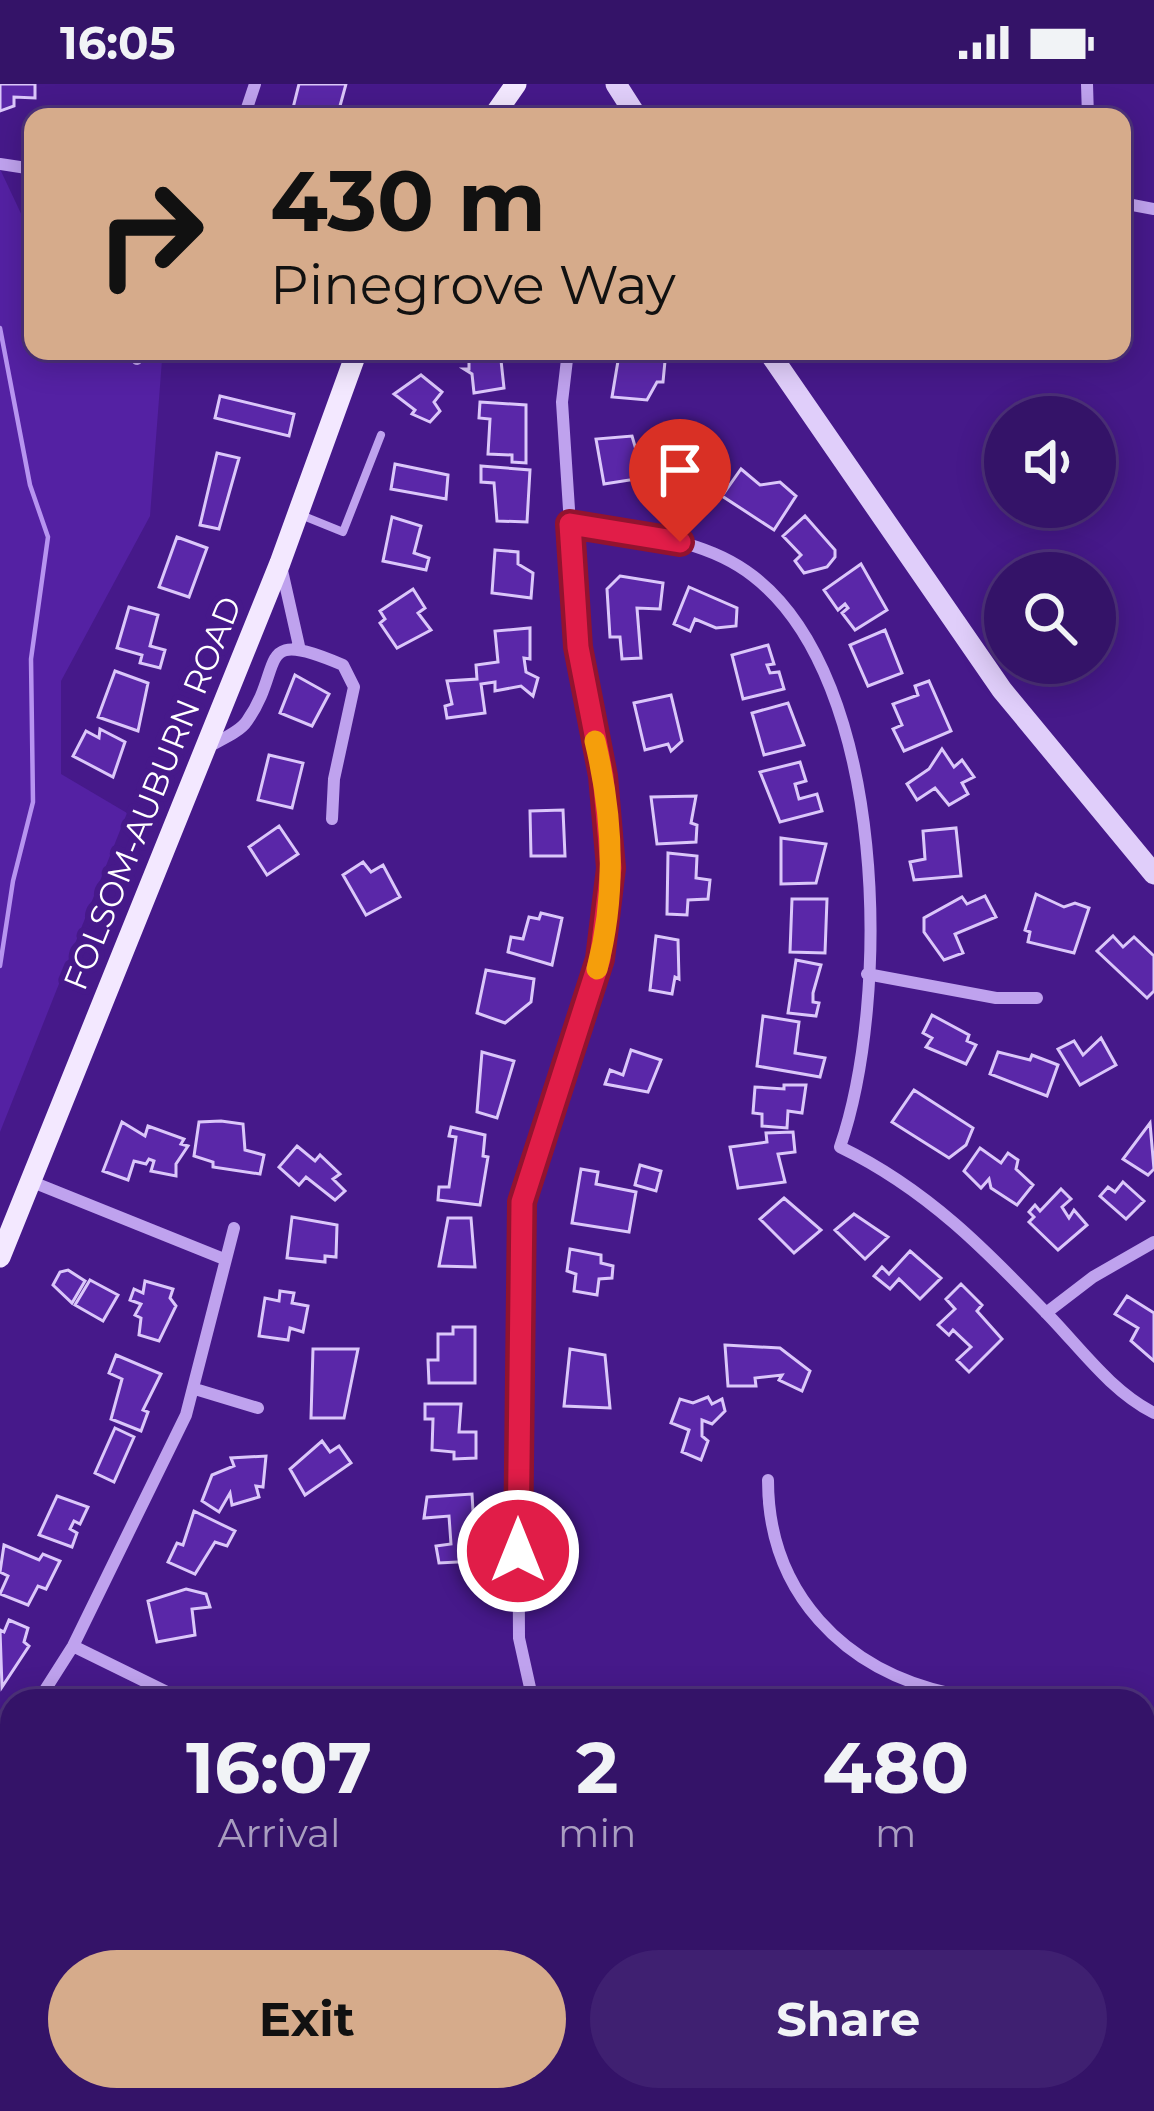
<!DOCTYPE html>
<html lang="en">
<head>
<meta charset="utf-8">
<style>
  :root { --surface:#341368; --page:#3f2071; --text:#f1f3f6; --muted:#a99ec0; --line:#4e327c; --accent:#d6ab8b }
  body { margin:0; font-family:Montserrat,sans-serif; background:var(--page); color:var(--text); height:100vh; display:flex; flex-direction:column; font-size:45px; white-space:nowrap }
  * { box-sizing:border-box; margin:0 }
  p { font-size:39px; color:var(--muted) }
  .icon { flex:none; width:66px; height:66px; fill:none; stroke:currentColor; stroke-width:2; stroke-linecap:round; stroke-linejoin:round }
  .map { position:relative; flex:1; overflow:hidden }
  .panel { position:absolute; left:0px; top:1605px; width:1155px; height:423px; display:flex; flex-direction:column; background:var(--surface); border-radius:36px 36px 0 0; box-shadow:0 6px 30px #0003,0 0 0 3px var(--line) }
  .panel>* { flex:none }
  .top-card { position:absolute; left:24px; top:24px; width:1107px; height:252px; border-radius:24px; box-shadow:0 6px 30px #0003,0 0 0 3px var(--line); background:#d6ab8b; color:#111; overflow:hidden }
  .fabs { position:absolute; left:984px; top:312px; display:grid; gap:24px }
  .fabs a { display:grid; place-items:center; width:132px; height:132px; border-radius:50%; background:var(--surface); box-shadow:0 6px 30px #0003,0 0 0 3px var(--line); font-size:60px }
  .pin { position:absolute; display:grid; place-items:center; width:102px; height:102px; color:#fff; margin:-123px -51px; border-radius:50% 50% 50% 0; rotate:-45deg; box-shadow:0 0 12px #0007 }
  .pin .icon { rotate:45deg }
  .me { position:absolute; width:132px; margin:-66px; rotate:0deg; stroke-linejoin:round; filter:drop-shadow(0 0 9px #0008) }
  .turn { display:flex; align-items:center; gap:42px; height:252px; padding:0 48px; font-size:54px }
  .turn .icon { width:156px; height:156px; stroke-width:2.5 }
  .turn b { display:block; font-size:84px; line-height:102px }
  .eta { display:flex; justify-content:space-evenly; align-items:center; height:204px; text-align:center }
  .eta b { font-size:72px; font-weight:700; line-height:84px }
  .cta { display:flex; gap:24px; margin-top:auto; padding:24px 48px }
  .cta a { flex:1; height:138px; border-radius:72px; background:var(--accent); color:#111; font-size:48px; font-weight:700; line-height:138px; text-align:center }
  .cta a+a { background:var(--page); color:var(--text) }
  .status { display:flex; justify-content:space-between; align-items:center; height:84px; padding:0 60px; background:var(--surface); direction:ltr }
  .status svg { height:33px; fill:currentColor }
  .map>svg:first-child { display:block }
</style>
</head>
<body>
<div class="status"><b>16:05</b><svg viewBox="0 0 49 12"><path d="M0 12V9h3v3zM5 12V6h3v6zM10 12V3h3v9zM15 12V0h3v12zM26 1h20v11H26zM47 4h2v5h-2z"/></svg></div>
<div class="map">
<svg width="1154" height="2027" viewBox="0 0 1154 2027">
  <rect width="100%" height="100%" fill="#46198a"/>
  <!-- green -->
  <path fill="#5421a3" d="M 0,85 L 33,155 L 33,267 L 162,276 L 150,432 L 61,597 L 61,690 L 127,729 L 0,1048 Z"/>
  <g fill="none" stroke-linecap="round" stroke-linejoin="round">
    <!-- stream -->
    <path stroke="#b794f0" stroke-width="4.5" d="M 0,244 L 30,401 L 48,453 L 31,575 L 33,718 L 13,797 L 0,882"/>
  </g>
  <!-- building -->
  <path fill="#5a27a8" stroke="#dbc7fa" stroke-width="3" d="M 0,0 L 35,0 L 35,14 L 14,13 L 14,22 L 0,27 Z
    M 299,0 L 346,0 L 337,33 L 293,24 Z
    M 452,267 L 500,267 L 504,304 L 474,309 L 472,290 L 464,285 L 469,285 L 469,274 L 454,276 Z
    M 619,271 L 665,277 L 663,298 L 657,298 L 647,316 L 612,313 Z
    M 421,291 L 442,308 L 434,318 L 440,327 L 430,338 L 412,330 L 415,326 L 394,310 Z
    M 220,312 L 294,330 L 289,352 L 215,334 Z
    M 480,318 L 526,321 L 526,379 L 512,378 L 512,371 L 488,370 L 490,335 L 479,334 Z
    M 632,352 L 639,376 L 634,376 L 636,395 L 604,400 L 596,355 Z
    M 672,364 L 709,368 L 705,403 L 668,398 Z
    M 217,369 L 239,374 L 219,445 L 200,441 Z
    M 395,380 L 448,391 L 446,415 L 391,405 Z
    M 481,382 L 530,386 L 527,438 L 497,437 L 494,399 L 481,398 Z
    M 741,385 L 760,401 L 780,398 L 796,412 L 774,446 L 722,412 Z
    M 805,432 L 835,466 L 835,473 L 827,483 L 804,489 L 795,477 L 801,471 L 783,452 Z
    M 392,433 L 421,442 L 414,469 L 429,474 L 426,486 L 383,477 Z
    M 177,453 L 207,464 L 189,513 L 159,503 Z
    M 495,466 L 518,468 L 518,480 L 533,489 L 531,514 L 492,509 Z
    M 861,480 L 887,526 L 855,546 L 842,529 L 848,524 L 845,520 L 838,526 L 824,506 Z
    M 620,492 L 663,499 L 660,525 L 637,524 L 641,574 L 622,575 L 620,553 L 610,553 L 607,505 Z
    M 689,503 L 737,524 L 736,542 L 716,544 L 695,535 L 690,547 L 674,540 Z
    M 413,505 L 425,524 L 418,529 L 431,546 L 397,564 L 380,539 L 385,535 L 380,527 Z
    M 129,523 L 158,531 L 150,562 L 165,566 L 160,584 L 140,579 L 142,571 L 117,564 Z
    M 530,544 L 530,575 L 524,574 L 526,588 L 538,594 L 533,612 L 521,602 L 495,607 L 495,598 L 481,600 L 485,629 L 447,634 L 445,622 L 452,620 L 447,597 L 477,595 L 476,581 L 498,578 L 495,547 Z
    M 885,546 L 902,589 L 868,602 L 850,561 Z
    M 768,561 L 774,580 L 767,581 L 770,589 L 779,588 L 784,605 L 743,615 L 732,571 Z
    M 115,587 L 148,599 L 138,647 L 98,633 Z
    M 295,591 L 329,610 L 312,642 L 280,629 Z
    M 929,597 L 951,647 L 904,667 L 893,645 L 902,641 L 893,620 L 918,611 L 915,602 Z
    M 671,611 L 682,657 L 671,667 L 668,660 L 645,666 L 634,619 Z
    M 788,619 L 804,661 L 764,671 L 752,629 Z
    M 100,645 L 125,658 L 113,693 L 73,672 L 86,647 L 99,654 Z
    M 942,665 L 954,683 L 962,676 L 974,693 L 962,699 L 968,710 L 949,721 L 935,704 L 917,716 L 907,700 L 929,685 Z
    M 269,671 L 303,679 L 292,724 L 258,716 Z
    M 800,678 L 806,697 L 795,700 L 799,715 L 817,710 L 822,727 L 780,738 L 760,688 Z
    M 696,712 L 691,739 L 697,741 L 696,758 L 657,760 L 651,713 Z
    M 563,726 L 565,772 L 531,772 L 530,727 Z
    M 279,742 L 298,770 L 267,791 L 249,763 Z
    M 956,744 L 961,792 L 914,796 L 910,778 L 925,775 L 923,747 Z
    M 781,754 L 826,760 L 816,799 L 781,800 Z
    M 668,769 L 697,772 L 696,794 L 710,796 L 708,815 L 688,816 L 687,831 L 667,830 Z
    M 363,778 L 371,788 L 383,781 L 400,813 L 366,831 L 343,791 Z
    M 1036,810 L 1064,823 L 1075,819 L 1089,824 L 1074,869 L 1028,858 L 1030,848 L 1025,846 Z
    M 985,812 L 996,833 L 955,850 L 963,869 L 944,876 L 924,848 L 924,834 L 962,813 L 967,820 Z
    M 792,815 L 827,815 L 825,869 L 790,868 Z
    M 541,829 L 562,834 L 552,881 L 508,868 L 511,853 L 523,855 L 529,833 L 539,835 Z
    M 656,852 L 678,856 L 679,895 L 675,893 L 672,910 L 650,906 Z
    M 1113,852 L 1123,863 L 1134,853 L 1154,872 L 1154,907 L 1147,914 L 1097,867 Z
    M 796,876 L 821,881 L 813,909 L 813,918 L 819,919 L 816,932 L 788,929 Z
    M 486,886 L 534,895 L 531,918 L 505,939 L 477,929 Z
    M 932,931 L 969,951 L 967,957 L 976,961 L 966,980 L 926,963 L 932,954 L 923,949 Z
    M 763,932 L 799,938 L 795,969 L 825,974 L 820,993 L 757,982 Z
    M 1101,954 L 1116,981 L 1080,1001 L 1058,965 L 1074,957 L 1083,971 Z
    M 631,966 L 661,976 L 648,1008 L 605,1000 L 610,986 L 623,991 Z
    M 482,968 L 514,977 L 497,1034 L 477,1028 Z
    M 998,968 L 1030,976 L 1032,971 L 1058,981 L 1047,1012 L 990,990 Z
    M 784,1001 L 806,1001 L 802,1029 L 788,1027 L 787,1044 L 762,1042 L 762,1030 L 753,1029 L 755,1003 L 784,1005 Z
    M 914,1006 L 973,1044 L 966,1061 L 949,1074 L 892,1038 Z
    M 221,1037 L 243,1040 L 245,1066 L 264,1071 L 260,1090 L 213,1083 L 213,1078 L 194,1072 L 199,1038 Z
    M 122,1038 L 145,1052 L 148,1042 L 184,1055 L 181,1060 L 188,1062 L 176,1080 L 176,1092 L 151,1087 L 154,1077 L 149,1075 L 146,1080 L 134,1077 L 128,1096 L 103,1087 Z
    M 1150,1039 L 1154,1085 L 1148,1091 L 1123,1075 Z
    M 451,1043 L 485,1051 L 483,1072 L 488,1073 L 480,1121 L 438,1116 L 439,1103 L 449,1103 L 456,1053 L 449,1052 Z
    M 793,1048 L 795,1068 L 778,1070 L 785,1098 L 738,1104 L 730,1063 L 767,1058 L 766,1049 Z
    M 297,1062 L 315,1077 L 320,1071 L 340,1090 L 333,1095 L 345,1107 L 335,1116 L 306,1093 L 299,1101 L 279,1083 Z
    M 980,1064 L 1001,1079 L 1008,1069 L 1018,1076 L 1016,1085 L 1033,1101 L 1017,1121 L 991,1104 L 989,1095 L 981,1104 L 964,1087 Z
    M 640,1081 L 661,1087 L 656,1107 L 635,1101 Z
    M 581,1085 L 598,1088 L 596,1100 L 636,1108 L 629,1148 L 572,1139 Z
    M 1123,1098 L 1144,1117 L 1126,1135 L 1100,1112 L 1108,1103 L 1115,1108 Z
    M 1061,1105 L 1071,1115 L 1062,1123 L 1069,1134 L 1074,1126 L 1087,1141 L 1058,1166 L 1029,1138 L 1034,1133 L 1029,1128 L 1035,1121 L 1040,1127 Z
    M 784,1114 L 821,1146 L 794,1169 L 760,1135 Z
    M 854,1130 L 888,1153 L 865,1175 L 835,1146 Z
    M 292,1133 L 337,1141 L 336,1173 L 325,1172 L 325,1178 L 287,1174 Z
    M 448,1134 L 471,1134 L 475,1183 L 439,1182 Z
    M 570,1165 L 601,1171 L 601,1179 L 613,1182 L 612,1194 L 599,1195 L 597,1211 L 574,1207 L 576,1190 L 567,1187 Z
    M 910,1167 L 941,1194 L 920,1215 L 899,1195 L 890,1205 L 874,1192 L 882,1183 L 889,1190 Z
    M 68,1186 L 85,1197 L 72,1219 L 53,1201 L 60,1188 Z
    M 90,1196 L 118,1211 L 103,1237 L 75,1221 Z
    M 145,1197 L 173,1205 L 170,1214 L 176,1222 L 159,1257 L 139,1251 L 141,1234 L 135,1231 L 141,1220 L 130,1216 L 134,1205 L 143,1209 Z
    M 961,1200 L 982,1221 L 977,1227 L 1002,1255 L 969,1288 L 957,1276 L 971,1263 L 953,1246 L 949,1251 L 938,1241 L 955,1225 L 946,1215 Z
    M 280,1207 L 294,1209 L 292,1219 L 308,1222 L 303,1248 L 290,1244 L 288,1256 L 259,1252 L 265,1214 L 279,1217 Z
    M 1127,1212 L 1154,1229 L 1154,1277 L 1131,1257 L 1138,1244 L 1115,1230 Z
    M 453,1243 L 475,1243 L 475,1299 L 429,1299 L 428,1276 L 438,1276 L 438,1250 L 453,1250 Z
    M 725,1261 L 780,1264 L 810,1287 L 802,1307 L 779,1296 L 782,1291 L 755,1294 L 756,1302 L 728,1302 Z
    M 313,1265 L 358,1265 L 344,1334 L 311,1334 Z
    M 570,1265 L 605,1271 L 610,1324 L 564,1322 Z
    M 116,1271 L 161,1290 L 143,1326 L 148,1328 L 141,1347 L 111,1335 L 122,1295 L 109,1289 Z
    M 708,1313 L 712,1320 L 722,1315 L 725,1327 L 712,1340 L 702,1336 L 702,1352 L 708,1357 L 701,1376 L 682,1368 L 689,1346 L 671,1339 L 680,1315 L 693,1319 Z
    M 425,1320 L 461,1320 L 459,1348 L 476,1348 L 476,1374 L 454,1375 L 454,1368 L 432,1366 L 433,1335 L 425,1335 Z
    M 115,1344 L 134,1353 L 114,1398 L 95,1389 Z
    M 322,1357 L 330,1368 L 339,1362 L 351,1379 L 305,1411 L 290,1385 Z
    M 266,1372 L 263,1403 L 256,1402 L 259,1413 L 232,1421 L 230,1409 L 219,1428 L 202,1417 L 212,1391 L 234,1382 L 231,1374 Z
    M 472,1410 L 476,1477 L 439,1479 L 436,1462 L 451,1460 L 449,1432 L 424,1434 L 427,1413 Z
    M 57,1412 L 88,1423 L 80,1440 L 74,1437 L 70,1445 L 77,1449 L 72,1463 L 39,1451 Z
    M 194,1427 L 235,1447 L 227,1462 L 215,1458 L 195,1490 L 168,1478 L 177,1459 L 183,1461 Z
    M 4,1461 L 39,1476 L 43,1470 L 60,1477 L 46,1505 L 38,1502 L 28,1521 L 0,1510 L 8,1492 L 0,1488 Z
    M 186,1505 L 206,1510 L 210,1523 L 192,1525 L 195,1551 L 157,1558 L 148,1517 Z
    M 9,1536 L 28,1544 L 24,1558 L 29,1562 L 2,1603 L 0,1546 L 4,1548 Z"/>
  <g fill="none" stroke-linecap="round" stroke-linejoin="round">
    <!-- lane -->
    <path stroke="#bfa2ee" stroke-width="8" d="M 301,431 L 343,448 L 381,351"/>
    <!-- street -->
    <path stroke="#bfa2ee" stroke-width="12" d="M 1087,0 L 1088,33
      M 244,33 L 255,0
      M 0,80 L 33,85
      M 1122,119 L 1154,125
      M 137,275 L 143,267
      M 570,439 C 632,450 702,452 753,492 C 888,596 891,915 840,1063 C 927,1105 987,1167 1053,1236 C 1084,1269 1113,1308 1154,1329
      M 281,482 L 299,562
      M 208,663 C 220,656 240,648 247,637 C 286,582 252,542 343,581 L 354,603 L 334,695 L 332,735
      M 867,890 L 996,914 L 1037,914
      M 30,1097 L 224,1175
      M 1046,1229 L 1093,1193 L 1154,1158
      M 195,1305 L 258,1324
      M 768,1396 C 768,1508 843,1587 953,1610 C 980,1616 1009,1614 1037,1617
      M 73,1562 L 185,1617
      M 38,1617 L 73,1562 L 186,1331 L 234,1144
      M 533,1617 L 519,1554 L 517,1164 L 522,1118 L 600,875 L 611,783 L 603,691 L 578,563 L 562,318 L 568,267
      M 1143,1672 L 1154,1662
      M 0,1682 L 12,1657
      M 220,2016 L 221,2027
      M 853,2016 L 868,2027"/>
    <!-- secondary -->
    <path stroke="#e0cefa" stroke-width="21" d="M 616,0 L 637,33
      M 768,267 L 1002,606 L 1154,790"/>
    <!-- primary -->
    <path stroke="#f3e8ff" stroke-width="21" d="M 493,33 L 516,0
      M 0,1173 L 280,479 L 357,267"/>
  </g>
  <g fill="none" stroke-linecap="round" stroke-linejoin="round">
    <defs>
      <path id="route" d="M 518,1467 L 522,1118 L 600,875 L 611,784 L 603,692 L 578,563 L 570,440 L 680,458"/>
    </defs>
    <!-- route casing -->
    <use href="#route" stroke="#92132f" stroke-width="30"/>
    <!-- route -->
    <use href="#route" stroke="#e11d48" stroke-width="21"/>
    <!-- slow -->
    <path stroke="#f59e0b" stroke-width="21" d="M 595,657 C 613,732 617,809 597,885"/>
  </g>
  <g text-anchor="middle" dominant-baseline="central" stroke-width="12" stroke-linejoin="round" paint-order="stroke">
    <!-- street labels -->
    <g font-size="33" fill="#fff" stroke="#46198a">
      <text transform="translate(152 709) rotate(-68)">FOLSOM-AUBURN ROAD</text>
    </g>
  </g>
</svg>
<div class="fabs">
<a><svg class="icon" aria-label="sound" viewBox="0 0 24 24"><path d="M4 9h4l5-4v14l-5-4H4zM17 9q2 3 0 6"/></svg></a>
<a><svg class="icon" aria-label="search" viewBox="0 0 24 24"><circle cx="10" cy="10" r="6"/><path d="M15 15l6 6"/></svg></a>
</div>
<div class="pin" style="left:680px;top:458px;background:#d93025"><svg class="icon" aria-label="arrive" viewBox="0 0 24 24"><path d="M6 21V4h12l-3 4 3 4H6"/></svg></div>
<svg class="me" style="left:518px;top:1467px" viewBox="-20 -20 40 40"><circle r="17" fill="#e11d48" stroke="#fff" stroke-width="3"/><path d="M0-11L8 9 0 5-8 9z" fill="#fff"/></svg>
<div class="top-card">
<div class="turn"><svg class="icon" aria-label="right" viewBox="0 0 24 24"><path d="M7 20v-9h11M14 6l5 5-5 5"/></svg><div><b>430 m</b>Pinegrove Way</div></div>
</div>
<section class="panel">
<div class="eta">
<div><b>16:07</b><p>Arrival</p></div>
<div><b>2</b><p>min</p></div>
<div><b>480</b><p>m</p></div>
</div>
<div class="cta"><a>Exit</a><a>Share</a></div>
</section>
</div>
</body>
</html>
